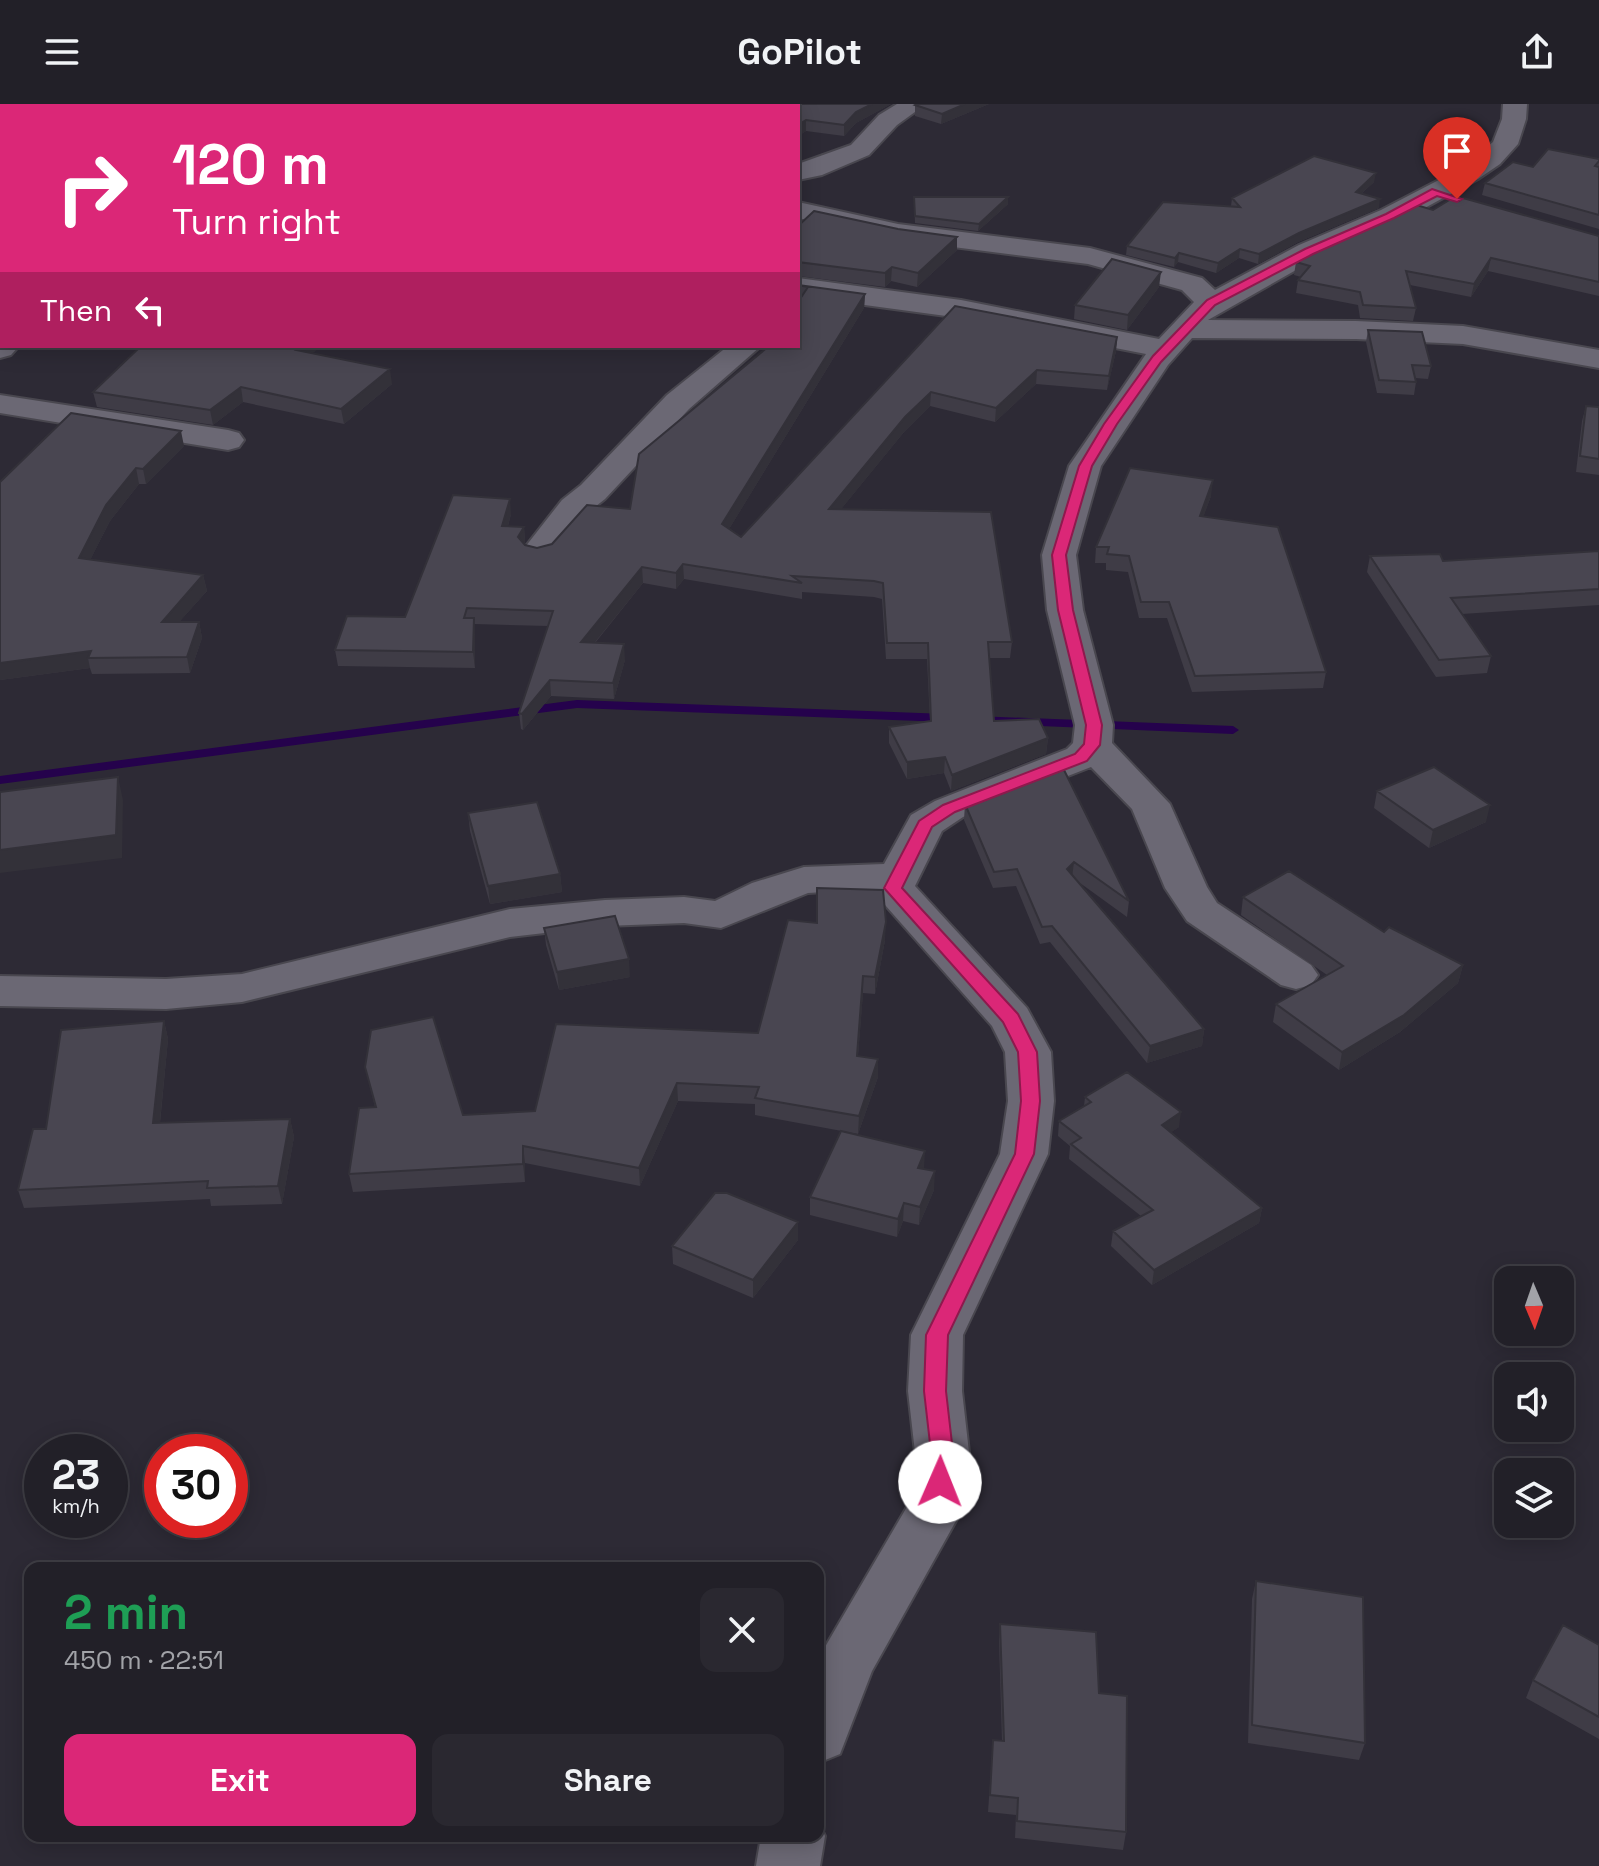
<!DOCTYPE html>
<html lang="en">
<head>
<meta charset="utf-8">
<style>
  :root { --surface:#222028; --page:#2a2830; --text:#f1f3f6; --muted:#a2a3a8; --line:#3f3e45; --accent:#db2777 }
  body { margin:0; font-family:"Space Grotesk",sans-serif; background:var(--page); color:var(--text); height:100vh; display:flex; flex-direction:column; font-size:30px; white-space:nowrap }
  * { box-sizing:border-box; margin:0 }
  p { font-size:26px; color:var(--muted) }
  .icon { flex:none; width:44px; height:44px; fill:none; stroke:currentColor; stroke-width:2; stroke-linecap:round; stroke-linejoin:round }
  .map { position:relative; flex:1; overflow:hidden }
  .details { position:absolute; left:24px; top:1458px; width:800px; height:280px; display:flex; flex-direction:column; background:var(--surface); border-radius:16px; box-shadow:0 4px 20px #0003,0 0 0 2px var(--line) }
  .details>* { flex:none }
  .hud { position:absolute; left:0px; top:0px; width:800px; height:244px; box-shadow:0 4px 20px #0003,0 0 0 2px var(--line); background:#db2777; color:#fff; overflow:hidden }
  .needle { width:52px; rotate:178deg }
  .fabs { position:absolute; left:1494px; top:1162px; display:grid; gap:16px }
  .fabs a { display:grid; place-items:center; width:80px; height:80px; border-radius:16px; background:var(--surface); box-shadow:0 4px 20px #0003,0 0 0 2px var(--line); font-size:40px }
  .speed { position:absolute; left:24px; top:1330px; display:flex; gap:16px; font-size:40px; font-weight:700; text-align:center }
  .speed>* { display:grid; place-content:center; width:104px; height:104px; border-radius:50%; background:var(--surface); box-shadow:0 4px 20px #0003,0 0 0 2px var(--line); line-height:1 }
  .speed small { font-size:20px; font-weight:400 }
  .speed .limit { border:12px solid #d22; background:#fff; color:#111 }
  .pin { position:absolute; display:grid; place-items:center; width:68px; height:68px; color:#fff; margin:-82px -34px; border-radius:50% 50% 50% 0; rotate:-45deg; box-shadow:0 0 8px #0007 }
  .pin .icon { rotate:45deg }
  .me { position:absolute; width:88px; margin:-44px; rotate:1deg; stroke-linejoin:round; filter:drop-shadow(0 0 6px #0008) }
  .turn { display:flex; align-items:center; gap:28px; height:168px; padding:0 40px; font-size:36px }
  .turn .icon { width:104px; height:104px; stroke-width:2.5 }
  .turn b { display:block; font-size:56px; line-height:68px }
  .then { display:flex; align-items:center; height:76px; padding:0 40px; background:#0003; gap:16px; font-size:30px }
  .round { display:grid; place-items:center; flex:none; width:84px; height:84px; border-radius:16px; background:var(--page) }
  .headline { display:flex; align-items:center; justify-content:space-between; height:136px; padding:0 40px }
  h1 { font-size:48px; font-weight:700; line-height:60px; color:#1e9e55 }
  .cta { display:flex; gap:16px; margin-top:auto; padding:16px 40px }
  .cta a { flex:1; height:92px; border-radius:16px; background:var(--accent); color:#fff; font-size:32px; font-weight:700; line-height:92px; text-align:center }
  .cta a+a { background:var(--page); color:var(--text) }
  header { display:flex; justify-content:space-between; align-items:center; height:104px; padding:0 40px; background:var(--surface); font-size:36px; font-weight:700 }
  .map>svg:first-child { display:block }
</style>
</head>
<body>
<header><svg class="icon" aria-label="menu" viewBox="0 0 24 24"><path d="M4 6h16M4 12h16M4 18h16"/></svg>GoPilot<svg class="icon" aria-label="share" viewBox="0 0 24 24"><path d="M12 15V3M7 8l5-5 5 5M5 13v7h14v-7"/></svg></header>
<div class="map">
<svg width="1599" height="1762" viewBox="0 0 1599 1762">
  <rect width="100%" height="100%" fill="#2d2a35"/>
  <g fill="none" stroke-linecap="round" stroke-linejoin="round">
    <!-- stream -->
    <path fill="#25024c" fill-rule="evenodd" d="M 577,596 L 946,610 L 952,614 L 946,618 L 577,604 L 0,680 L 0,672 Z
      M 975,612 L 1233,622 L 1239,626 L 1233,630 L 971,619 L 969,616 L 971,613 Z"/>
    <defs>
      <path id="minor" d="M 897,0 L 926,0 L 897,21 L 869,51 L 822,71 L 798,76 L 798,60 L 851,41 L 879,11 Z
        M 1503,0 L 1527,0 L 1526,15 L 1518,40 L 1500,60 L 1478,75 L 1399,118 L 1319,153 L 1208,216 L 1356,217 L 1463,222 L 1599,246 L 1599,264 L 1463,240 L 1356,235 L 1192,234 L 1168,261 L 1101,362 L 1076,451 L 1083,506 L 1113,621 L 1112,639 L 1170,700 L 1207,783 L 1217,799 L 1311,861 L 1318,871 L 1311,881 L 1296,885 L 1281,881 L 1187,817 L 1165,784 L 1132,705 L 1091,663 L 963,713 L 942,727 L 915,782 L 1027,904 L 1051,948 L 1054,997 L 1048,1050 L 963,1231 L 962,1287 L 970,1357 L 966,1399 L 872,1567 L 840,1650 L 818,1659 L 818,1555 L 911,1396 L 916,1357 L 908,1287 L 911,1231 L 1000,1050 L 1008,997 L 1005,948 L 992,922 L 878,793 L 870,785 L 808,789 L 721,824 L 684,819 L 605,822 L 510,833 L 242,898 L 166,905 L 0,902 L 0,872 L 166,875 L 242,870 L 510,805 L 605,796 L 684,793 L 715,797 L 752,779 L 804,763 L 884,760 L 911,711 L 935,697 L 1067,645 L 1073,639 L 1075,621 L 1047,506 L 1042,451 L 1069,362 L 1146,250 L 961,214 L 798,192 L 798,174 L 961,196 L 1159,235 L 1194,198 L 1182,186 L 1088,160 L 898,136 L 798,114 L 798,98 L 898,120 L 1090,144 L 1202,174 L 1215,186 L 1299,141 L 1381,106 L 1460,65 L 1493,38 L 1502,15 Z
        M 0,155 L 2,155 L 2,171 L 0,171 Z
        M 0,234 L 2,242 L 19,242 L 11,251 L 0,254 Z
        M 728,242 L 761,242 L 689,305 L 605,395 L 586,410 L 551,454 L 539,457 L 527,454 L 522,447 L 562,396 L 581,381 L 667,291 Z
        M 0,291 L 228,326 L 239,329 L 244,336 L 239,343 L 228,346 L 0,309 Z
        M 818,1717 L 825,1732 L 820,1762 L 756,1762 L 761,1732 L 818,1732 Z"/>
    </defs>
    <!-- minor casing -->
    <use href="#minor" stroke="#49474f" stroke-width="4"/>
    <!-- minor -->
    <use href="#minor" fill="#6b6874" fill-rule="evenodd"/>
  </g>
  <!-- wall -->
  <path fill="#3f3c46" d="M 0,0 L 891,0 L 856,19 L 844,32 L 806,27 L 798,32 L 798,2 L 2,2 L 2,27 L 0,27 Z
    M 917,0 L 989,0 L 941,20 L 915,12 L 915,1 Z
    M 1599,55 L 1599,125 L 1482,91 L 1485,79 L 1533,63 Z
    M 1374,78 L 1362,89 L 1379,104 L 1298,138 L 1258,160 L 1239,154 L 1216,169 L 1178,158 L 1174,163 L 1126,151 L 1127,142 L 1231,102 L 1232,94 Z
    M 914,93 L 1008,93 L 1008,100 L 978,127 L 915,119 Z
    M 1433,106 L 1599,132 L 1599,192 L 1488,167 L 1471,193 L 1410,181 L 1416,204 L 1413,217 L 1360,214 L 1358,201 L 1296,189 L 1298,176 L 1301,173 L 1294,171 L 1296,158 Z
    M 798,122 L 957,146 L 917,183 L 891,177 L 885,183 L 798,172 Z
    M 798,181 L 865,190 L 864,204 L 729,425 L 741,433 L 955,202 L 1117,233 L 1116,247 L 1107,286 L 1036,280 L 995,318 L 930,302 L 904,328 L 841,405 L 1012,538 L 1010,554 L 989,554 L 994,617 L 1048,634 L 1046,650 L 951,687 L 944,669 L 907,675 L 889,639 L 889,623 L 930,617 L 927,555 L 886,555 L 882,495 L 874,493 L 802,488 L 802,495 L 684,475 L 676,485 L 643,479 L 595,539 L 625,556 L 614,595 L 551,592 L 523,626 L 521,625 L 519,609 L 548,522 L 474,520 L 475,564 L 338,562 L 335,546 L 405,513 L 511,410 L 508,422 L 524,423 L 525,438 L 524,440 L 537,444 L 552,440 L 630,405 L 769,242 L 800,196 L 798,196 Z
    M 1159,183 L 1127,226 L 1074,215 L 1075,201 Z
    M 1368,226 L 1431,262 L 1428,275 L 1415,274 L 1416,278 L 1414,291 L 1377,289 L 1366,238 Z
    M 313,249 L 392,280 L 344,320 L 243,298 L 213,321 L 97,303 L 93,288 Z
    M 1586,302 L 1599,303 L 1599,371 L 1576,368 L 1582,317 Z
    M 184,342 L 146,380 L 139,380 L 110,417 L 90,456 L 203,471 L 207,487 L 179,518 L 199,518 L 202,534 L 190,569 L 92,570 L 90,564 L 0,576 L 0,378 Z
    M 1211,392 L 1203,413 L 1326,568 L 1323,584 L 1192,588 L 1167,514 L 1139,514 L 1128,468 L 1106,466 L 1106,459 L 1095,459 L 1096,443 Z
    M 1599,447 L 1599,501 L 1462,510 L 1491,552 L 1487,569 L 1436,573 L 1367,468 L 1370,452 L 1443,457 Z
    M 1062,662 L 1129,797 L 1127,813 L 1080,779 L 1204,925 L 1202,942 L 1147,959 L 1050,838 L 1040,840 L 1016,782 L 993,784 L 964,716 L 965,700 Z
    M 1377,687 L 1486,718 L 1429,744 L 1374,704 Z
    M 468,709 L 560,770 L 562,788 L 490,800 L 470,727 Z
    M 1243,793 L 1384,828 L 1463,861 L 1458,879 L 1400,928 L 1339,966 L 1273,918 L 1276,900 L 1327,871 L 1241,811 Z
    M 544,824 L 630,873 L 559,886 L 546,841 Z
    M 885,836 L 875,890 L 863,889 L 858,952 L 878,973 L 858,1030 L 755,1011 L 755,1000 L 678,997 L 640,1082 L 525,1059 L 525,1078 L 353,1088 L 349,1070 L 375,1003 L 365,963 L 463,1011 L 535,1007 L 758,929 Z
    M 164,917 L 168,935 L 160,1019 L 290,1015 L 294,1033 L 282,1100 L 211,1102 L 210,1095 L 24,1104 L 18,1086 L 46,1025 Z
    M 1085,993 L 1179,1023 L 1171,1028 L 1262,1104 L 1259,1119 L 1152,1181 L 1111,1142 L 1113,1127 L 1141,1112 L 1069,1055 L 1070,1042 L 1058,1032 L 1059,1017 L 1084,1002 Z
    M 924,1065 L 934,1086 L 919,1121 L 903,1117 L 897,1133 L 810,1111 L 810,1093 Z
    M 798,1136 L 753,1194 L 673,1160 L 672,1142 Z
    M 1256,1477 L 1365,1639 L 1359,1656 L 1248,1639 L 1252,1495 Z
    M 1000,1520 L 1099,1589 L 1126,1728 L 1123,1746 L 1015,1734 L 1016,1711 L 988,1708 L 993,1636 L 1002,1637 L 999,1537 Z
    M 1599,1541 L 1599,1635 L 1526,1594 L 1533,1576 Z"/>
  <!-- shaded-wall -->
  <path fill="#333139" d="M 733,0 L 756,0 L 752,2 L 729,2 Z
    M 872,0 L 891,0 L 856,19 L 844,32 L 844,21 L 856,8 Z
    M 965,0 L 989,0 L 941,20 L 942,10 Z
    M 806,16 L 806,27 L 798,32 L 798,21 Z
    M 1376,69 L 1374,78 L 1354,96 L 1356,88 Z
    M 1008,93 L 1008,100 L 978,127 L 979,120 Z
    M 1380,95 L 1379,104 L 1298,138 L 1258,160 L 1259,150 L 1299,129 Z
    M 957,133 L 957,146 L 917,183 L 918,169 Z
    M 1240,145 L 1239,154 L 1216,169 L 1218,159 Z
    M 1179,149 L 1178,158 L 1174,163 L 1175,154 Z
    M 1491,154 L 1488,167 L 1471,193 L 1474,180 Z
    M 892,163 L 891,177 L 885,183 L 885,169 Z
    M 1161,168 L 1159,183 L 1127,226 L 1128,211 Z
    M 865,190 L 864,204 L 723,435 L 722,420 Z
    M 1117,233 L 1116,247 L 1107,286 L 1109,272 Z
    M 301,242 L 322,242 L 298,261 L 296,246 Z
    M 390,265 L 392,280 L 344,320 L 341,305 Z
    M 1037,266 L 1036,280 L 995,318 L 996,304 Z
    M 241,283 L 243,298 L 213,321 L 210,306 Z
    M 931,288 L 930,302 L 904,328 L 829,420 L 829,405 L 905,313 Z
    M 181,327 L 184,342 L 146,380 L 143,365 Z
    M 136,364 L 139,380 L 110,417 L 83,470 L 79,454 L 106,401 Z
    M 1213,376 L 1211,392 L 1198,428 L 1200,412 Z
    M 510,395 L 511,410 L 504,437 L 502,422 Z
    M 524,423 L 525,438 L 520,449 L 518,433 Z
    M 683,460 L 684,475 L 676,485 L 676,469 Z
    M 642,463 L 643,479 L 582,554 L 581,538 Z
    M 203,471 L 207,487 L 165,534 L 162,518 Z
    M 474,514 L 475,530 L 475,564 L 473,548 Z
    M 199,518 L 202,534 L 190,569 L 187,553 Z
    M 624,540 L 625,556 L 614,595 L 613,579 Z
    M 91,547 L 88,554 L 90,564 L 0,576 L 0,559 Z
    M 550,576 L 551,592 L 523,626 L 522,610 Z
    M 1048,634 L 1046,650 L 951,687 L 952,671 Z
    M 945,653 L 944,669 L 907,675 L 907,658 Z
    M 118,673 L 123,696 L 122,754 L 0,769 L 0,746 Z
    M 1490,701 L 1486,718 L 1429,744 L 1433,726 Z
    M 1074,758 L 1072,774 L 1067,765 Z
    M 560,770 L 562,788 L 490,800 L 488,782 Z
    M 886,818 L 885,836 L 875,890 L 875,873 Z
    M 629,855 L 630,873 L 559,886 L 557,868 Z
    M 1463,861 L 1458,879 L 1400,928 L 1339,966 L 1342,948 Z
    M 863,872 L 863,889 L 856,969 L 857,952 Z
    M 164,917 L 168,935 L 158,1037 L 153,1019 Z
    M 1204,925 L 1202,942 L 1147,959 L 1150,942 Z
    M 878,955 L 878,973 L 858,1030 L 859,1012 Z
    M 677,979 L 678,997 L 640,1082 L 639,1064 Z
    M 1181,1008 L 1179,1023 L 1160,1036 L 1162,1021 Z
    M 290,1015 L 294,1033 L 282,1100 L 278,1082 Z
    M 523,1042 L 525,1059 L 525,1078 L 523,1060 Z
    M 925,1047 L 924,1065 L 918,1064 Z
    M 935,1067 L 934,1086 L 919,1121 L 920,1103 Z
    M 904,1099 L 903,1117 L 897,1133 L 898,1115 Z
    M 1262,1104 L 1259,1119 L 1152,1181 L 1154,1166 Z
    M 798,1118 L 798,1136 L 753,1194 L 753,1176 Z"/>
  <!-- building -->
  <path fill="#494651" stroke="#333139" stroke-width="2" d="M 0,0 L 733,0 L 729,2 L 2,2 L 2,17 L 0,17 Z
    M 754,0 L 872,0 L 856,8 L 844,21 L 806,16 L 798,21 L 798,2 L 752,2 Z
    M 917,0 L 965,0 L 942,10 L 915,1 Z
    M 2,34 L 2,48 L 0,48 L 0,35 Z
    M 1548,45 L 1599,55 L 1599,57 L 1595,62 L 1599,63 L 1599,111 L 1485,79 L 1513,58 L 1533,63 Z
    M 1314,52 L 1376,69 L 1356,88 L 1380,95 L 1299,129 L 1259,150 L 1240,145 L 1218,159 L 1179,149 L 1175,154 L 1127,142 L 1163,98 L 1240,103 L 1232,94 Z
    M 914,93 L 1008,93 L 979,120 L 915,112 Z
    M 1463,94 L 1599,132 L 1599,178 L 1491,154 L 1474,180 L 1406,167 L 1416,204 L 1363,201 L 1360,188 L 1298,176 L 1310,162 L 1296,158 L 1413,100 L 1433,106 L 1451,95 L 1459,97 Z
    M 814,107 L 898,125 L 957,133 L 918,169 L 892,163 L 885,169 L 798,158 L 798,122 Z
    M 1112,155 L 1161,168 L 1128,211 L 1075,201 Z
    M 798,181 L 865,190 L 722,420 L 741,433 L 955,202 L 1117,233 L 1109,272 L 1037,266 L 996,304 L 931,288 L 905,313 L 829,405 L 991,408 L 1012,538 L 988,538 L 994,617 L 1039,615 L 1048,634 L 952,671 L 945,653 L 907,658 L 889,623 L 931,617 L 928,539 L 887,539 L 883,479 L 874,477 L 792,472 L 802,479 L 683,460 L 676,469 L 642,463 L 581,538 L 624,540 L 613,579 L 550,576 L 522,610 L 519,609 L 553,507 L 467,504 L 464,514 L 474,514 L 473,548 L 335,546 L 347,512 L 405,513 L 453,391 L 510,395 L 502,422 L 524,423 L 518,433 L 525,441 L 537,444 L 552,440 L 587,401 L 630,405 L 639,350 L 769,242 L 798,242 L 798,198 L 808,183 Z
    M 1368,226 L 1422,228 L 1431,262 L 1412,261 L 1416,278 L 1379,276 Z
    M 141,242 L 301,242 L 296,246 L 390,265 L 341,305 L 241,283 L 210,306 L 93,288 Z
    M 1586,302 L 1599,303 L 1599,355 L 1580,352 Z
    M 71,309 L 181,327 L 143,365 L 136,364 L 106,401 L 79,454 L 203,471 L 162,518 L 199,518 L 187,553 L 88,554 L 91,547 L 0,559 L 0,378 Z
    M 1130,364 L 1213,376 L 1200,412 L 1278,423 L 1326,568 L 1195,572 L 1169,498 L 1141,498 L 1129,452 L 1107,450 L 1109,443 L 1096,443 Z
    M 1599,447 L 1599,485 L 1451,494 L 1491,552 L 1439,556 L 1370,452 L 1440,450 L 1443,457 Z
    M 1062,662 L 1129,797 L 1074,758 L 1067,765 L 1204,925 L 1150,942 L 1052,822 L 1042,823 L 1017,765 L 994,768 L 965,700 Z
    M 1434,663 L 1490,701 L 1433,726 L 1377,687 Z
    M 118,673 L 116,731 L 0,746 L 0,688 Z
    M 537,698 L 560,770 L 488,782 L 468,709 Z
    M 1289,767 L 1384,828 L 1389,823 L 1463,861 L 1404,911 L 1342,948 L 1276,900 L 1343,862 L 1243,793 Z
    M 817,784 L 883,786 L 886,818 L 875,873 L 863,872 L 857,952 L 878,955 L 859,1012 L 755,994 L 759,983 L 677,979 L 639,1064 L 523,1042 L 523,1060 L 349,1070 L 359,1004 L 376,1003 L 365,963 L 371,926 L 433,913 L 463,1011 L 535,1007 L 556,920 L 758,929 L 788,816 L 817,819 Z
    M 615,812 L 629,855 L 557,868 L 544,824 Z
    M 164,917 L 153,1019 L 290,1015 L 278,1082 L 207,1084 L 208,1077 L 18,1086 L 33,1025 L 46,1025 L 61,926 Z
    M 1127,968 L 1181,1008 L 1162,1021 L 1262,1104 L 1154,1166 L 1113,1127 L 1153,1106 L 1071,1040 L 1081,1034 L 1059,1017 L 1091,998 L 1085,993 Z
    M 841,1027 L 925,1047 L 918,1064 L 935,1067 L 920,1103 L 904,1099 L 898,1115 L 810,1093 Z
    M 715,1089 L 727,1089 L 798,1118 L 753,1176 L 672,1142 Z
    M 1256,1477 L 1363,1493 L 1365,1639 L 1252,1621 Z
    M 1000,1520 L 1096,1528 L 1099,1589 L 1127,1592 L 1126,1728 L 1017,1717 L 1018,1694 L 990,1691 L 993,1636 L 1004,1637 Z
    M 1563,1521 L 1599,1541 L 1599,1613 L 1533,1576 Z"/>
  <!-- route -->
  <path fill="#db2777" stroke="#8e194d" stroke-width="2" d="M 1432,85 L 1462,95 L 1457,98 L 1437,92 L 1394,114 L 1313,150 L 1215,201 L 1161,258 L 1117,320 L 1092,362 L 1066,451 L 1073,506 L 1102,621 L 1100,641 L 1087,657 L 955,708 L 932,723 L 902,784 L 1018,910 L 1037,948 L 1040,997 L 1034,1050 L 948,1231 L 946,1287 L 954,1357 L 948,1384 L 940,1387 L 932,1384 L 929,1378 L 932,1357 L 924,1287 L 926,1231 L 1015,1050 L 1021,997 L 1018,948 L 1003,918 L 884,784 L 919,717 L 943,701 L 1075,650 L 1084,640 L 1086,621 L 1058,506 L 1052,451 L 1079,362 L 1104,320 L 1153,252 L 1207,196 L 1305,145 L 1386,110 Z"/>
</svg>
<div class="fabs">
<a><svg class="needle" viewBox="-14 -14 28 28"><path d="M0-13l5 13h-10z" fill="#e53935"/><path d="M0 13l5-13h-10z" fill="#a2a3a8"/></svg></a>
<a><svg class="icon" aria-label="sound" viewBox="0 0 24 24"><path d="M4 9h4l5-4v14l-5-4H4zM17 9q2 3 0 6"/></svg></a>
<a><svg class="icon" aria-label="layers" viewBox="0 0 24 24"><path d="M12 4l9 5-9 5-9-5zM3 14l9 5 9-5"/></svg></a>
</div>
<div class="speed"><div>23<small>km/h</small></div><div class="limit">30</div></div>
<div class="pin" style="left:1457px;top:95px;background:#d93025"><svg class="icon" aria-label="arrive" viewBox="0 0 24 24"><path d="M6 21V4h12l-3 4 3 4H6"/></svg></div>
<svg class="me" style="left:940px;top:1378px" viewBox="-20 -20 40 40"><circle r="19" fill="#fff"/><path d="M0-13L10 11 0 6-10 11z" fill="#db2777"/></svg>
<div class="hud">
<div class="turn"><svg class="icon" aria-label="right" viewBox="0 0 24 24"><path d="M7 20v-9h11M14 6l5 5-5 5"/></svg><div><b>120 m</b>Turn right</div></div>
<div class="then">Then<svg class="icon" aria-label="left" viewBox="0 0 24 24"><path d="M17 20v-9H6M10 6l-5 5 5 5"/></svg></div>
</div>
<section class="details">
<div class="headline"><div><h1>2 min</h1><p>450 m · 22:51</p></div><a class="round"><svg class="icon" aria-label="close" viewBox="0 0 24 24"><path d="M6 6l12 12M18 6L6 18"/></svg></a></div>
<div class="cta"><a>Exit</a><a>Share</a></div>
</section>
</div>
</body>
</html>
